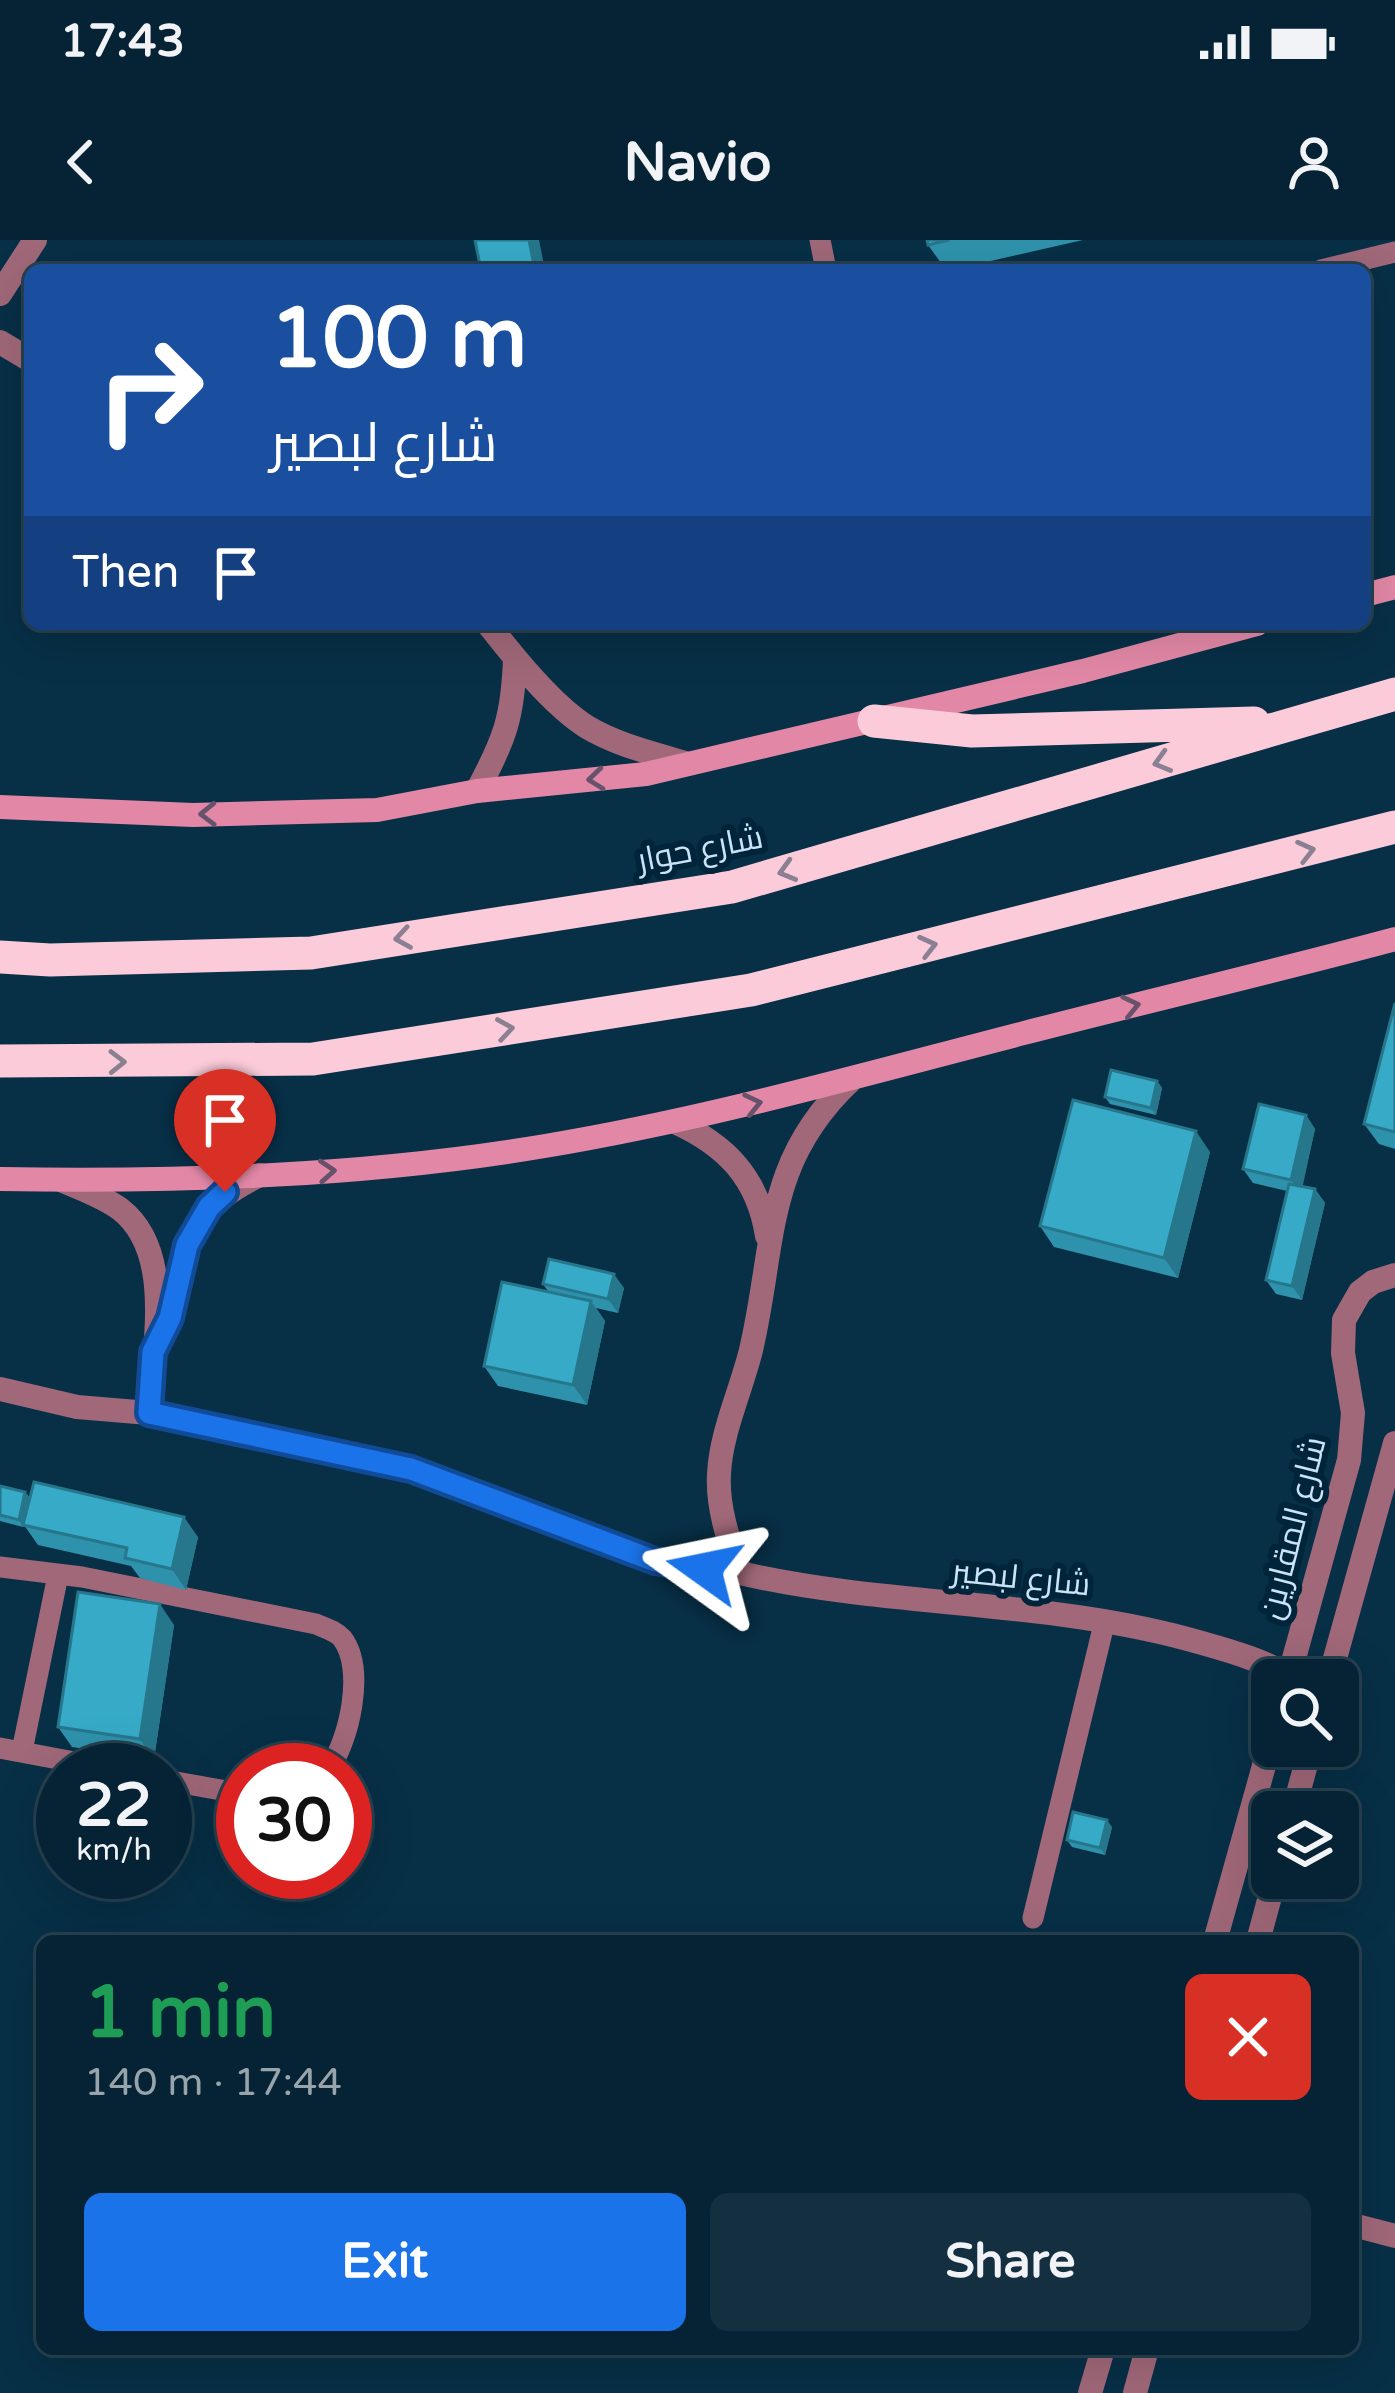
<!DOCTYPE html>
<html lang="en">
<head>
<meta charset="utf-8">
<style>
  :root { --surface:#052334; --page:#132f40; --text:#f1f3f6; --muted:#97a4ac; --line:#26404f; --accent:#1a73e8 }
  body { margin:0; font-family:"Varela Round",Cairo,sans-serif; background:var(--page); color:var(--text); height:100vh; display:flex; flex-direction:column; font-size:45px; white-space:nowrap }
  * { box-sizing:border-box; margin:0 }
  p { font-size:39px; color:var(--muted) }
  .icon { flex:none; width:66px; height:66px; fill:none; stroke:currentColor; stroke-width:2; stroke-linecap:round; stroke-linejoin:round }
  .map { position:relative; flex:1; overflow:hidden }
  .details { position:absolute; left:36px; top:1695px; width:1323px; height:420px; display:flex; flex-direction:column; background:var(--surface); border-radius:18px; box-shadow:0 12px 48px #0002,0 0 0 3px var(--line) }
  .details>* { flex:none }
  .top-card { position:absolute; left:24px; top:24px; width:1347px; height:366px; border-radius:18px; box-shadow:0 12px 48px #0002,0 0 0 3px var(--line); background:#1a4fa0; color:#fff; overflow:hidden }
  .buttons { position:absolute; left:1251px; top:1419px; display:grid; gap:24px }
  .buttons a { display:grid; place-items:center; width:108px; height:108px; border-radius:18px; background:var(--surface); box-shadow:0 12px 48px #0002,0 0 0 3px var(--line); font-size:60px }
  .speed { position:absolute; left:36px; top:1503px; display:flex; gap:24px; font-size:60px; font-weight:700; text-align:center }
  .speed>* { display:grid; place-content:center; width:156px; height:156px; border-radius:50%; background:var(--surface); box-shadow:0 12px 48px #0002,0 0 0 3px var(--line); line-height:1 }
  .speed small { font-size:30px; font-weight:400 }
  .speed .limit { border:18px solid #d22; background:#fff; color:#111 }
  .pin { position:absolute; display:grid; place-items:center; width:102px; height:102px; color:#fff; margin:-123px -51px; border-radius:50% 50% 50% 0; rotate:-45deg; box-shadow:0 0 12px #0007 }
  .pin .icon { rotate:45deg }
  .me { position:absolute; width:132px; margin:-66px; rotate:282deg; stroke-linejoin:round; filter:drop-shadow(0 0 9px #0008) }
  .turn { display:flex; align-items:center; gap:42px; height:252px; padding:0 48px; font-size:54px }
  .turn .icon { width:156px; height:156px; stroke-width:2.5 }
  .turn b { display:block; font-size:84px; line-height:102px }
  .then { display:flex; align-items:center; height:114px; padding:0 48px; background:#0003; gap:24px; font-size:45px }
  .round { display:grid; place-items:center; flex:none; width:126px; height:126px; border-radius:18px; background:var(--page) }
  .summary { display:flex; align-items:center; justify-content:space-between; height:204px; padding:0 48px }
  h1 { font-size:72px; font-weight:700; line-height:90px; color:#1e9e55 }
  .primary-button { display:flex; gap:24px; margin-top:auto; padding:24px 48px }
  .primary-button a { flex:1; height:138px; border-radius:18px; background:var(--accent); color:#fff; font-size:48px; font-weight:700; line-height:138px; text-align:center }
  .primary-button a+a { background:var(--page); color:var(--text) }
  .status { display:flex; justify-content:space-between; align-items:center; height:84px; padding:0 60px; background:var(--surface); direction:ltr }
  .status svg { height:33px; fill:currentColor }
  header { display:flex; justify-content:space-between; align-items:center; height:156px; padding:0 48px; background:var(--surface); font-size:54px; font-weight:700 }
  .map>svg:first-child { display:block }
</style>
</head>
<body>
<div class="status"><b>17:43</b><svg viewBox="0 0 49 12"><path d="M0 12V9h3v3zM5 12V6h3v6zM10 12V3h3v9zM15 12V0h3v12zM26 1h20v11H26zM47 4h2v5h-2z"/></svg></div>
<header><svg class="icon" aria-label="back" viewBox="0 0 24 24"><path d="M15 5l-7 7 7 7"/></svg>Navio<svg class="icon" aria-label="person" viewBox="0 0 24 24"><circle cx="12" cy="8" r="4"/><path d="M4 21q1-7 8-7t8 7"/></svg></header>
<div class="map">
<svg width="1395" height="2153" viewBox="0 0 1395 2153">
  <rect width="100%" height="100%" fill="#072f46"/>
  <g fill="none" stroke-linecap="round" stroke-linejoin="round">
    <!-- service -->
    <path stroke="#a06879" stroke-width="21" d="M 820,0 L 826,30
      M 1321,30 L 1395,12
      M 0,1327 L 82,1337 L 316,1384 C 325,1388 336,1391 342,1398 C 366,1429 349,1502 328,1530
      M 0,1508 L 117,1530
      M 22,1511 L 58,1335
      M 165,1540 L 243,1554
      M 1033,1678 L 1105,1380"/>
    <!-- minor -->
    <path stroke="#a06879" stroke-width="24" d="M 0,54 L 35,0
      M 850,841 C 763,923 776,1003 751,1110 C 741,1151 721,1192 719,1234 C 717,1268 729,1301 740,1333 C 892,1368 1052,1359 1202,1403 C 1234,1412 1268,1422 1296,1440
      M 675,882 C 726,905 758,938 767,996
      M 61,940 C 81,949 102,956 120,969 C 176,1012 153,1111 149,1173 L 411,1229 L 655,1321 L 740,1333
      M 160,1099 C 201,1021 161,983 260,935
      M 0,1149 L 77,1167 L 149,1173
      M 1288,1440 L 1349,1220 L 1353,1173 L 1343,1113 L 1344,1080 L 1360,1052 L 1373,1042 L 1395,1035
      M 1329,1440 L 1395,1203
      M 1293,1572 L 1311,1506
      M 1215,1701 L 1272,1497
      M 1258,1701 L 1275,1638
      M 1353,1985 L 1395,1996
      M 1090,2153 L 1103,2109
      M 1135,2153 L 1147,2109"/>
    <!-- tertiary -->
    <path stroke="#a06879" stroke-width="24" d="M 0,102 L 30,120
      M 488,384 C 514,417 552,465 587,487 C 617,505 652,513 685,523
      M 477,551 C 505,499 513,477 515,418"/>
    <!-- secondary -->
    <path stroke="#e288a6" stroke-width="24" d="M 1365,355 L 1395,347
      M 0,567 L 193,575 L 377,570 L 477,551 L 646,534 L 1083,431 L 1257,384
      M 0,939 C 181,942 366,936 545,906 C 708,879 865,834 1024,793 C 1148,761 1272,732 1395,699"/>
    <!-- trunk -->
    <path stroke="#fccbda" stroke-width="33" d="M 874,481 L 972,491 L 1254,483
      M 0,717 L 50,720 L 311,713 L 732,647 L 1395,454
      M 0,821 L 313,819 L 751,750 L 1395,587"/>
  </g>
  <!-- wall -->
  <path fill="#2f92ac" d="M 927,0 L 1083,0 L 951,30 L 946,30 L 928,5 Z
    M 1395,763 L 1395,909 L 1379,904 L 1364,884 Z
    M 1157,841 L 1162,848 L 1156,875 L 1110,864 L 1105,857 Z
    M 1306,875 L 1315,889 L 1302,946 L 1315,949 L 1325,963 L 1302,1060 L 1276,1054 L 1266,1040 L 1287,951 L 1253,943 L 1243,929 Z
    M 1210,912 L 1178,1038 L 1054,1007 L 1040,986 Z
    M 543,1044 L 624,1048 L 618,1073 L 596,1068 L 605,1081 L 587,1165 L 498,1146 L 484,1126 L 548,1051 Z
    M 0,1246 L 25,1252 L 30,1258 L 198,1297 L 186,1350 L 140,1338 L 131,1326 L 38,1305 L 24,1285 L 23,1287 L 0,1281 Z
    M 174,1385 L 154,1519 L 72,1507 L 58,1487 Z
    M 1112,1587 L 1105,1615 L 1072,1607 L 1067,1600 Z"/>
  <!-- shaded-wall -->
  <path fill="#26778c" d="M 529,0 L 539,0 L 545,30 L 535,30 Z
    M 1157,841 L 1162,848 L 1156,875 L 1151,868 Z
    M 1306,875 L 1315,889 L 1301,954 L 1291,940 Z
    M 1196,891 L 1210,912 L 1178,1038 L 1164,1018 Z
    M 1315,949 L 1325,963 L 1302,1060 L 1292,1046 Z
    M 614,1034 L 624,1048 L 618,1073 L 608,1059 Z
    M 591,1061 L 605,1081 L 587,1165 L 573,1145 Z
    M 25,1252 L 30,1259 L 23,1287 L 19,1280 Z
    M 184,1277 L 198,1297 L 186,1350 L 172,1329 Z
    M 160,1364 L 174,1385 L 154,1519 L 140,1499 Z
    M 1107,1580 L 1112,1587 L 1105,1615 L 1100,1608 Z"/>
  <!-- building -->
  <path fill="#37aac8" stroke="#26778c" stroke-width="3" d="M 475,0 L 529,0 L 535,30 L 481,30 Z
    M 927,0 L 949,0 L 928,5 Z
    M 1395,763 L 1395,892 L 1364,884 Z
    M 1111,830 L 1157,841 L 1151,868 L 1105,857 Z
    M 1073,860 L 1196,891 L 1164,1018 L 1040,986 Z
    M 1259,864 L 1306,875 L 1291,940 L 1243,929 Z
    M 1289,944 L 1315,949 L 1292,1046 L 1266,1040 Z
    M 549,1019 L 614,1034 L 608,1059 L 543,1044 Z
    M 502,1042 L 591,1061 L 573,1145 L 484,1126 Z
    M 34,1242 L 184,1277 L 172,1329 L 125,1318 L 127,1308 L 23,1285 Z
    M 0,1246 L 25,1252 L 19,1280 L 0,1275 Z
    M 78,1352 L 160,1364 L 140,1499 L 58,1487 Z
    M 1073,1572 L 1107,1580 L 1100,1608 L 1067,1600 Z"/>
  <!-- one-way arrows -->
  <defs><path id="oneway-chevron" d="M-2-3.5L2.5 0L-2 3.5" fill="none" stroke-width="1.6" stroke-linecap="round" stroke-linejoin="round" transform="scale(3)"/></defs>
  <g stroke="#8b8092">
    <use href="#oneway-chevron" transform="translate(1162 522) rotate(164)"/>
    <use href="#oneway-chevron" transform="translate(1306 611) rotate(-14)"/>
    <use href="#oneway-chevron" transform="translate(787 631) rotate(164)"/>
    <use href="#oneway-chevron" transform="translate(403 698) rotate(171)"/>
    <use href="#oneway-chevron" transform="translate(928 706) rotate(-14)"/>
    <use href="#oneway-chevron" transform="translate(505 789) rotate(-9)"/>
    <use href="#oneway-chevron" transform="translate(117 822) rotate(-1)"/>
  </g>
  <g stroke="#66526b">
    <use href="#oneway-chevron" transform="translate(596 539) rotate(174)"/>
    <use href="#oneway-chevron" transform="translate(208 574) rotate(179)"/>
    <use href="#oneway-chevron" transform="translate(1131 766) rotate(-13)"/>
    <use href="#oneway-chevron" transform="translate(753 864) rotate(-13)"/>
    <use href="#oneway-chevron" transform="translate(327 931) rotate(-4)"/>
  </g>
  <g fill="none" stroke-linecap="round" stroke-linejoin="round">
    <defs>
      <path id="route" d="M 225,952 L 209,967 L 187,1005 L 170,1078 L 153,1112 L 149,1173 L 411,1229 L 655,1321 L 704,1329"/>
    </defs>
    <!-- route casing -->
    <use href="#route" stroke="#114b97" stroke-width="30"/>
    <!-- route -->
    <use href="#route" stroke="#1a73e8" stroke-width="21"/>
  </g>
  <g text-anchor="middle" dominant-baseline="central" stroke-width="12" stroke-linejoin="round" paint-order="stroke">
    <!-- street labels -->
    <g font-size="33" fill="#cae3f6" stroke="#00253b">
      <text transform="translate(700 609) rotate(-11)">شارع حوار</text>
      <text transform="translate(1293 1288) rotate(-76)">شارع المقارين</text>
      <text transform="translate(1021 1338) rotate(6)">شارع لبصير</text>
    </g>
  </g>
</svg>
<div class="buttons">
<a><svg class="icon" aria-label="search" viewBox="0 0 24 24"><circle cx="10" cy="10" r="6"/><path d="M15 15l6 6"/></svg></a>
<a><svg class="icon" aria-label="layers" viewBox="0 0 24 24"><path d="M12 4l9 5-9 5-9-5zM3 14l9 5 9-5"/></svg></a>
</div>
<div class="speed"><div>22<small>km/h</small></div><div class="limit">30</div></div>
<div class="pin" style="left:225px;top:952px;background:#d93025"><svg class="icon" aria-label="arrive" viewBox="0 0 24 24"><path d="M6 21V4h12l-3 4 3 4H6"/></svg></div>
<svg class="me" style="left:704px;top:1329px" viewBox="-20 -20 40 40"><path d="M0-17L14 15 0 8-14 15z" fill="#1a73e8" stroke="#fff" stroke-width="4"/></svg>
<div class="top-card">
<div class="turn"><svg class="icon" aria-label="right" viewBox="0 0 24 24"><path d="M7 20v-9h11M14 6l5 5-5 5"/></svg><div><b>100 m</b>شارع لبصير</div></div>
<div class="then">Then<svg class="icon" aria-label="arrive" viewBox="0 0 24 24"><path d="M6 21V4h12l-3 4 3 4H6"/></svg></div>
</div>
<section class="details">
<div class="summary"><div><h1>1 min</h1><p>140 m · 17:44</p></div><a class="round" style="background:#d93025;color:#fff"><svg class="icon" aria-label="close" viewBox="0 0 24 24"><path d="M6 6l12 12M18 6L6 18"/></svg></a></div>
<div class="primary-button"><a>Exit</a><a>Share</a></div>
</section>
</div>
</body>
</html>
